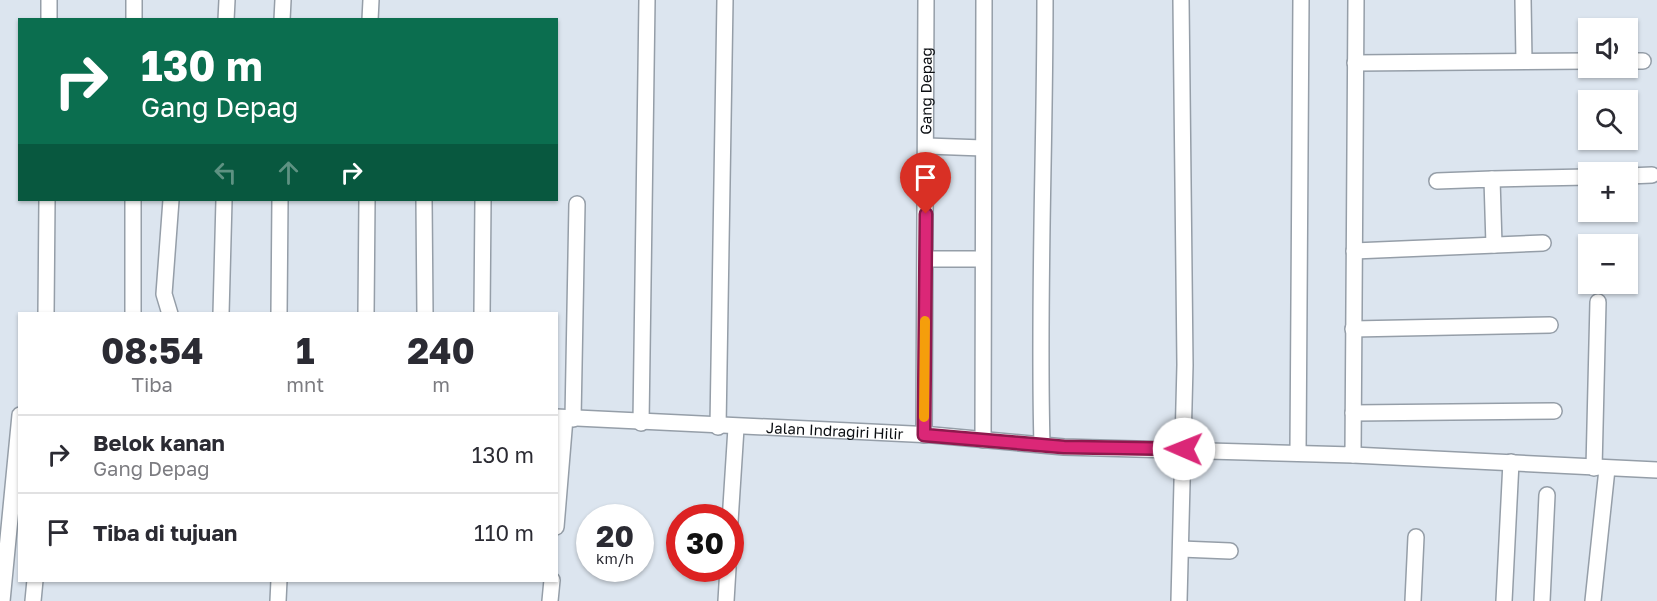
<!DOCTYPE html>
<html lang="id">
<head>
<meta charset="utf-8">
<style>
  :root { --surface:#fff; --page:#f7f7f7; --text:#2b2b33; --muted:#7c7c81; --line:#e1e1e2 }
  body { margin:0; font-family:"Golos Text",sans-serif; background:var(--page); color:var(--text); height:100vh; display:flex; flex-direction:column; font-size:22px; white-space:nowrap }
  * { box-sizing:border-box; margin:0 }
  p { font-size:20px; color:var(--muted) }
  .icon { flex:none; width:33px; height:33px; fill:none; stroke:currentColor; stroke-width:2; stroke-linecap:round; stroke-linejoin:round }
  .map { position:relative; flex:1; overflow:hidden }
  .drawer { position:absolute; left:18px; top:312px; width:540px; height:270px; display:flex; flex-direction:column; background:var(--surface); border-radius:0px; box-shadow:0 2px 4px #0004 }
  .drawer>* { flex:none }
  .banner { position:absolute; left:18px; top:18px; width:540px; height:183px; border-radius:0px; box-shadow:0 2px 4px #0004; background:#0b6e4f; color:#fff; overflow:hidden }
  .tools { position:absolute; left:1578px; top:18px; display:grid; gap:12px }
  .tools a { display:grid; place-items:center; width:60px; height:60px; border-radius:0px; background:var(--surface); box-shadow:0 2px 4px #0004; font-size:30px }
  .speed { position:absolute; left:576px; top:504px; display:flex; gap:12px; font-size:30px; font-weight:700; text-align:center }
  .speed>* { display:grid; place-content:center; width:78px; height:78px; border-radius:50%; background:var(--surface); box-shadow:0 2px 4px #0004; line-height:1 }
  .speed small { font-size:15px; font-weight:400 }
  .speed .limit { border:9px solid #d22; background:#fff; color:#111 }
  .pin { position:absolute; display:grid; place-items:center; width:51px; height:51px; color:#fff; margin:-62px -26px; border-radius:50% 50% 50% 0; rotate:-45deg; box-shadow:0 0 6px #0007 }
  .pin .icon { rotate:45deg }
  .me { position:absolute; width:66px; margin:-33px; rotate:271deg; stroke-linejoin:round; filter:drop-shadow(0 0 4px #0008) }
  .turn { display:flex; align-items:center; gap:21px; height:126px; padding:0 24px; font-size:27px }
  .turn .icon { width:78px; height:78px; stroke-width:2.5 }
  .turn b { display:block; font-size:42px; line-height:51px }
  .lanes { display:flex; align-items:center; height:57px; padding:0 24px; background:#0003; justify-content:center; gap:30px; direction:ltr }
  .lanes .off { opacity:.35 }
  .eta { display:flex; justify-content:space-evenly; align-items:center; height:102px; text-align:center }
  .eta b { font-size:36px; font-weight:700; line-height:42px }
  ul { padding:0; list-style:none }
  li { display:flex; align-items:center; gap:18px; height:78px; padding:0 24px; border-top:2px solid var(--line) }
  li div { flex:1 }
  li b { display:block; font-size:22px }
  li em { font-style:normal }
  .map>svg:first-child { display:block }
</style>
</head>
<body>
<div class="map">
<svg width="1657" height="601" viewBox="0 0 1657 601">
  <rect width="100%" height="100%" fill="#dce5ef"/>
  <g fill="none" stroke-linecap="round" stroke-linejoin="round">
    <defs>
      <g id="minor">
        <path d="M 1523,0 L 1524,61"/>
        <path d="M 49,20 L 49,0"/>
        <path d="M 134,20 L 134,0"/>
        <path d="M 226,20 L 227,0"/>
        <path d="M 282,20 L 283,0"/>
        <path d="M 370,20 L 371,0"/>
        <path d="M 1628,61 L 1643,61"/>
        <path d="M 1355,63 L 1588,61"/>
        <path d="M 927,146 L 983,148"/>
        <path d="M 1628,176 L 1652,175"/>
        <path d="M 1492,179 L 1588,177"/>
        <path d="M 1437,181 L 1492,179 L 1494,245"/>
        <path d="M 424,200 L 425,314"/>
        <path d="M 1354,251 L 1543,243"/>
        <path d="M 926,259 L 982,259"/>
        <path d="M 46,314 L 47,200"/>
        <path d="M 133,314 L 133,200"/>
        <path d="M 170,314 L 164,294 L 171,200"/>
        <path d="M 221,314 L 224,200"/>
        <path d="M 279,314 L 280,200"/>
        <path d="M 366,314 L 367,200"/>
        <path d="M 482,314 L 483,200"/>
        <path d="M 1353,329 L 1550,325"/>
        <path d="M 1353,413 L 1554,411"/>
        <path id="s1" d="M 556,417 L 933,435 L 1064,447 L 1353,455 L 1356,0"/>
        <path d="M 573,419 L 577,204"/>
        <path d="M 641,423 L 647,0"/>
        <path d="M 718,427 L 725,0"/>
        <path id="s2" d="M 924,435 L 926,0"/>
        <path d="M 983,440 L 984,0"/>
        <path d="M 1042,445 C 1038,297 1045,148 1045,0"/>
        <path d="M 1298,453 L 1301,0"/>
        <path d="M 1353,455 L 1657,470"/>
        <path d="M 1594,468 L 1598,302"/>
        <path d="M 730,522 L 736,428"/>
        <path d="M 556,527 L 565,418"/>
        <path d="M 1181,549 L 1230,551"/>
        <path d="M 2,601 L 20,415"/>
        <path d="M 33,601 L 35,580"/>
        <path d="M 278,601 L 279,580"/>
        <path d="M 550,601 L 552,580"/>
        <path d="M 726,601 L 728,568"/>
        <path d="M 1179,601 L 1185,365 L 1181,0"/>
        <path d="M 1413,601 L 1416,537"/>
        <path d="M 1504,601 L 1511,462"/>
        <path d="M 1542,601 L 1547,495"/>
        <path d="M 1593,601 L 1607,469"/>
      </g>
    </defs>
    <!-- minor casing -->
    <use href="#minor" stroke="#959ea8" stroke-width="18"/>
    <!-- minor -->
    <use href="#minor" stroke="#fff" stroke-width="15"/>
  </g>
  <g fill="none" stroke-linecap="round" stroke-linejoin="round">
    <defs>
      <path id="route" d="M 926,214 L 924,435 L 1064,447 L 1184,449"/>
    </defs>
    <!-- route casing -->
    <use href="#route" stroke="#8e194d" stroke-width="15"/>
    <!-- route -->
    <use href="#route" stroke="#db2777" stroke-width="10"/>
    <!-- slow -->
    <path stroke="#f59e0b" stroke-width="10" d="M 924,417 L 925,321"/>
  </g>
  <g text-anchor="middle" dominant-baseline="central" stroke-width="4.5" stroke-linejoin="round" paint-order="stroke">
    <!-- street labels -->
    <g font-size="15" fill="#0b0e12" stroke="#dce5ef">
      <text stroke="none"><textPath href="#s2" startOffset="344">Gang Depag</textPath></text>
      <text stroke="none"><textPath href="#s1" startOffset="279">Jalan Indragiri Hilir</textPath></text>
    </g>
  </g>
</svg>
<div class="tools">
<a><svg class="icon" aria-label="sound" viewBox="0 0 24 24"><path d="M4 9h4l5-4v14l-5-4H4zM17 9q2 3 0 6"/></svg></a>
<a><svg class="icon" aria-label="search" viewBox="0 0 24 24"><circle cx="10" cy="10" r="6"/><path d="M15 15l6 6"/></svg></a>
<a>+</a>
<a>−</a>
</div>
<div class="speed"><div>20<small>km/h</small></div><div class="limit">30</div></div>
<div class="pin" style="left:926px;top:214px;background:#d93025"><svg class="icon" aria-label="arrive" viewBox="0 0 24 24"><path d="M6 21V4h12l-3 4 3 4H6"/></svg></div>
<svg class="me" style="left:1184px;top:449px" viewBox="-20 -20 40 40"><circle r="19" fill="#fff"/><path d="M0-13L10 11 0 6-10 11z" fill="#db2777"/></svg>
<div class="banner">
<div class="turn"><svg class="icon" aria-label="right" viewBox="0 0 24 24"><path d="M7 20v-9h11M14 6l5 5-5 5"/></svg><div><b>130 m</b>Gang Depag</div></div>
<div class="lanes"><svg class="icon off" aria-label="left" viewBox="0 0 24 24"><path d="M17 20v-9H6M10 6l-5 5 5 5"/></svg><svg class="icon off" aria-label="ahead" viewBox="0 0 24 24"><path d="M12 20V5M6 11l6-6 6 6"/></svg><svg class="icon" aria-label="right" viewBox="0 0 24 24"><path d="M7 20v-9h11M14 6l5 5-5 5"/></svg></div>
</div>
<section class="drawer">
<div class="eta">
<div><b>08:54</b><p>Tiba</p></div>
<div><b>1</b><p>mnt</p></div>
<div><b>240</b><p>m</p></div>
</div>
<ul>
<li><svg class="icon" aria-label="right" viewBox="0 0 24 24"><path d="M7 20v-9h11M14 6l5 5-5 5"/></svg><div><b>Belok kanan</b><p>Gang Depag</p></div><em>130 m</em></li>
<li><svg class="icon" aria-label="arrive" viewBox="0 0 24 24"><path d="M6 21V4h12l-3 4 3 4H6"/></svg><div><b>Tiba di tujuan</b></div><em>110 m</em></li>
</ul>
</section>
</div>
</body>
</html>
